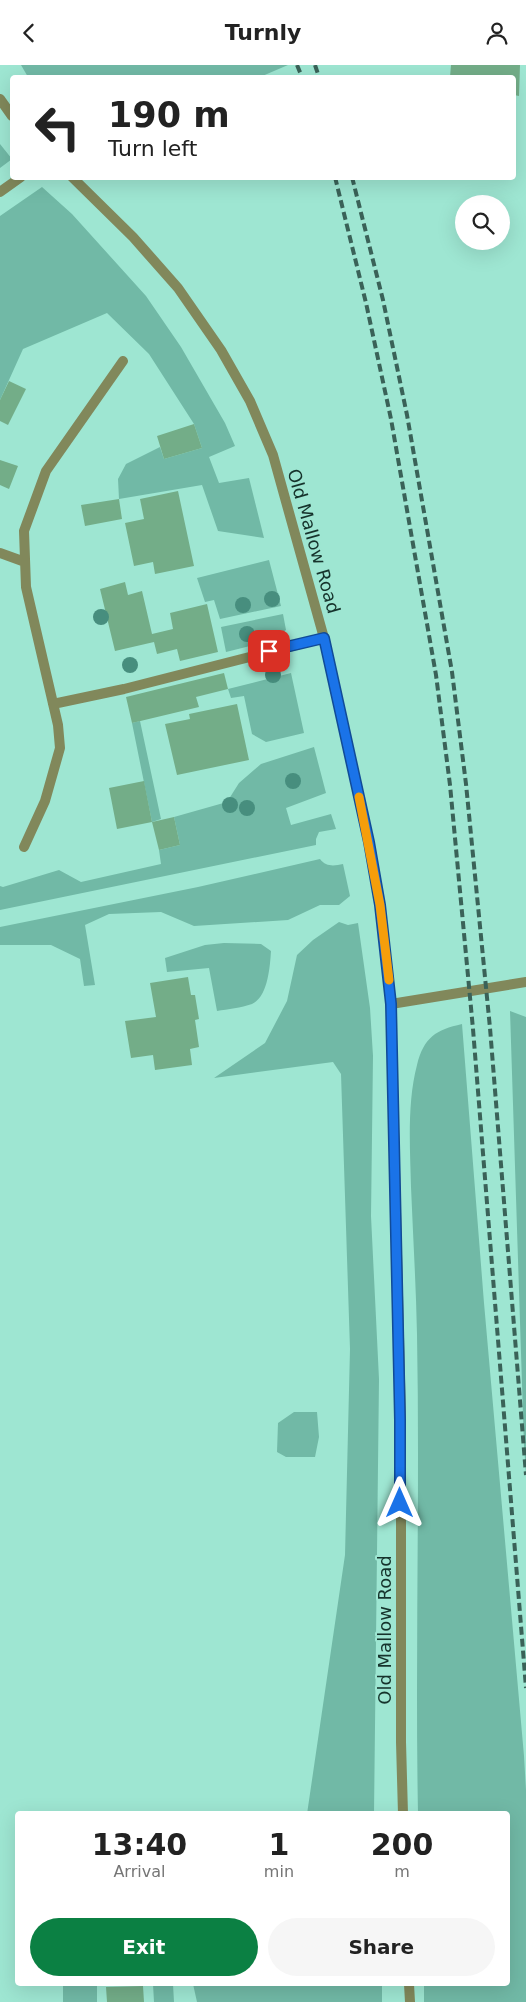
<!DOCTYPE html>
<html lang="en">
<head>
<meta charset="utf-8">
<style>
  :root { --surface:#fff; --page:#f6f6f6; --text:#222; --muted:#767676; --accent:#0b8043 }
  body { margin:0; font-family:"DejaVu Sans",sans-serif; background:var(--page); color:var(--text); height:100vh; display:flex; flex-direction:column; font-size:19px; white-space:nowrap }
  * { box-sizing:border-box; margin:0 }
  p { font-size:16px; color:var(--muted) }
  .icon { flex:none; width:28px; height:28px; fill:none; stroke:currentColor; stroke-width:2; stroke-linecap:round; stroke-linejoin:round }
  .map { position:relative; flex:1; overflow:hidden }
  .drawer { position:absolute; left:15px; top:1746px; width:495px; height:175px; display:flex; flex-direction:column; background:var(--surface); border-radius:5px; box-shadow:0 5px 20px #0002 }
  .drawer>* { flex:none }
  .banner { position:absolute; left:10px; top:10px; width:506px; height:105px; border-radius:5px; box-shadow:0 5px 20px #0002; background:#fff; color:var(--text); overflow:hidden }
  .tools { position:absolute; left:455px; top:130px; display:grid; gap:10px }
  .tools a { display:grid; place-items:center; width:55px; height:55px; border-radius:50%; background:var(--surface); box-shadow:0 5px 20px #0002; font-size:25px }
  .pin { position:absolute; display:grid; place-items:center; width:42px; height:42px; color:#fff; margin:-21px; border-radius:10px; box-shadow:0 2px 8px #0006 }
  .me { position:absolute; width:55px; margin:-28px; rotate:0deg; stroke-linejoin:round; filter:drop-shadow(0 0 4px #0008) }
  .turn { display:flex; align-items:center; gap:18px; height:105px; padding:0 15px; font-size:22px }
  .turn .icon { width:65px; height:65px; stroke-width:2.5 }
  .turn b { display:block; font-size:35px; line-height:42px }
  .eta { display:flex; justify-content:space-evenly; align-items:center; height:85px; text-align:center }
  .eta b { font-size:30px; font-weight:600; line-height:35px }
  .primary-button { display:flex; gap:10px; margin-top:auto; padding:10px 15px }
  .primary-button a { flex:1; height:58px; border-radius:30px; background:var(--accent); color:#fff; font-size:20px; font-weight:600; line-height:58px; text-align:center }
  .primary-button a+a { background:var(--page); color:var(--text) }
  header { display:flex; justify-content:space-between; align-items:center; height:65px; padding:0 15px; background:var(--surface); font-size:22px; font-weight:600 }
  .map>svg:first-child { display:block }
</style>
</head>
<body>
<header><svg class="icon" aria-label="back" viewBox="0 0 24 24"><path d="M15 5l-7 7 7 7"/></svg>Turnly<svg class="icon" aria-label="person" viewBox="0 0 24 24"><circle cx="12" cy="8" r="4"/><path d="M4 21q1-7 8-7t8 7"/></svg></header>
<div class="map">
<svg width="526" height="1937" viewBox="0 0 526 1937">
  <rect width="100%" height="100%" fill="#9ee6d2"/>
  <!-- green -->
  <path fill="#71b9a6" d="M 21,0 L 288,0 L 260,12 L 28,12 Z
    M 0,79 L 12,94 L 0,103 Z
    M 42,122 L 72,149 L 146,231 L 181,282 L 225,358 L 235,381 L 209,392 L 219,418 L 249,413 L 264,473 L 218,466 L 202,420 L 119,434 L 118,414 L 126,399 L 160,382 L 164,394 L 202,383 L 194,359 L 149,289 L 107,248 L 23,284 L 0,335 L 0,151 Z
    M 269,495 L 281,541 L 220,554 L 214,535 L 205,537 L 197,513 Z
    M 283,549 L 286,565 L 274,575 L 226,587 L 221,562 Z
    M 291,608 L 304,668 L 266,677 L 252,669 L 244,631 L 231,633 L 228,624 Z
    M 140,656 L 161,754 L 152,757 L 132,658 Z
    M 314,682 L 326,728 L 286,743 L 291,760 L 331,749 L 336,764 L 319,767 L 316,774 L 316,780 L 0,845 L 0,821 L 3,822 L 59,805 L 81,817 L 161,799 L 159,785 L 180,780 L 174,752 L 227,737 L 239,718 L 261,699 Z
    M 320,794 C 326,802 334,801 343,799 L 350,831 L 339,840 L 320,840 L 288,855 L 194,861 L 161,847 L 109,849 L 85,860 L 95,920 L 84,921 L 80,894 L 51,880 L 0,880 L 0,862 L 198,822 Z
    M 339,857 L 348,860 L 358,858 L 370,943 L 373,991 L 371,1151 L 379,1314 L 374,1749 L 307,1749 L 345,1490 L 350,1284 L 341,1009 L 333,997 L 214,1013 L 265,978 L 287,936 L 297,890 L 313,875 Z
    M 224,878 L 261,879 L 271,886 C 270,901 268,932 252,939 C 241,943 228,944 217,946 L 209,903 L 167,907 L 165,893 L 205,880 Z
    M 510,946 L 526,952 L 526,1410 L 524,1381 Z
    M 462,959 L 484,1238 L 524,1691 L 526,1725 L 526,1937 L 424,1937 L 424,1919 L 508,1919 L 508,1749 L 418,1749 C 415,1589 420,1429 417,1269 C 416,1220 413,1171 411,1122 C 410,1082 407,1038 417,1000 C 424,972 436,965 462,959 Z
    M 294,1347 L 317,1347 L 319,1372 L 315,1392 L 286,1392 L 277,1387 L 278,1358 Z
    M 63,1919 L 97,1919 L 97,1937 L 63,1937 Z
    M 153,1919 L 173,1919 L 174,1937 L 154,1937 Z
    M 193,1919 L 382,1919 L 382,1937 L 197,1937 Z"/>
  <!-- building -->
  <path fill="#73ad88" d="M 451,0 L 520,0 L 519,31 L 514,30 L 514,12 L 450,12 Z
    M 9,316 L 26,324 L 8,360 L 0,356 L 0,335 Z
    M 194,359 L 202,383 L 164,394 L 157,371 Z
    M 0,395 L 18,401 L 9,424 L 0,420 Z
    M 178,426 L 194,501 L 155,509 L 153,497 L 134,501 L 125,458 L 144,454 L 140,434 Z
    M 119,434 L 122,454 L 85,461 L 81,440 Z
    M 125,517 L 128,530 L 142,526 L 152,569 L 173,564 L 170,548 L 207,539 L 218,587 L 180,596 L 177,584 L 157,589 L 154,577 L 115,586 L 100,524 Z
    M 224,608 L 228,624 L 196,632 L 199,642 L 132,658 L 126,632 Z
    M 237,639 L 249,695 L 177,710 L 165,659 L 190,654 L 189,649 Z
    M 144,716 L 152,757 L 117,764 L 109,723 Z
    M 174,752 L 180,780 L 159,785 L 152,757 Z
    M 188,912 L 191,930 L 195,930 L 199,954 L 195,955 L 199,982 L 190,984 L 192,1000 L 155,1005 L 153,990 L 131,993 L 125,956 L 156,952 L 150,918 Z
    M 143,1921 L 144,1937 L 107,1937 L 106,1922 Z"/>
  <g fill="none" stroke-linecap="round" stroke-linejoin="round">
    <!-- service -->
    <path stroke="#81885b" stroke-width="10" d="M 0,127 L 21,112
      M 0,488 L 25,497
      M 53,639 L 124,624 L 324,573
      M 24,782 L 45,736 L 60,683 L 58,660 L 26,522 L 24,466 L 46,406 L 123,296"/>
    <!-- minor -->
    <path stroke="#81885b" stroke-width="10" d="M 391,939 L 526,917"/>
    <!-- tertiary -->
    <path stroke="#81885b" stroke-width="10" d="M 0,34 L 12,51
      M 72,112 L 133,172 L 178,223 L 221,285 L 250,336 L 273,390 L 324,573 L 369,777 L 380,840 L 391,939 L 401,1355 L 401,1677 L 403,1749
      M 409,1919 L 410,1937"/>
    <!-- rail -->
    <path stroke="#3a6258" stroke-width="4" stroke-dasharray="8 4" stroke-linecap="butt" d="M 297,0 L 302,12
      M 315,0 L 319,12
      M 335,112 L 366,238 L 391,354 L 436,610 L 450,720 L 473,964 L 526,1623
      M 352,112 L 383,235 L 407,350 L 452,607 L 466,719 L 490,963 L 526,1410"/>
  </g>
  <!-- trees -->
  <g fill="#478e7e">
    <circle cx="272" cy="534" r="8"/>
    <circle cx="243" cy="540" r="8"/>
    <circle cx="101" cy="552" r="8"/>
    <circle cx="247" cy="569" r="8"/>
    <circle cx="130" cy="600" r="8"/>
    <circle cx="273" cy="610" r="8"/>
    <circle cx="293" cy="716" r="8"/>
    <circle cx="230" cy="740" r="8"/>
    <circle cx="247" cy="743" r="8"/>
  </g>
  <g fill="none" stroke-linecap="round" stroke-linejoin="round">
    <defs>
      <path id="route" d="M 269,586 L 324,573 L 369,777 L 380,840 L 391,939 L 400,1355 L 400,1438"/>
    </defs>
    <!-- route casing -->
    <use href="#route" stroke="#114b97" stroke-width="12"/>
    <!-- route -->
    <use href="#route" stroke="#1a73e8" stroke-width="9"/>
    <!-- slow -->
    <path stroke="#f59e0b" stroke-width="9" d="M 359,732 L 380,840 L 389,915"/>
  </g>
  <g text-anchor="middle" dominant-baseline="central" stroke-width="4" stroke-linejoin="round" paint-order="stroke">
    <!-- street labels -->
    <g font-size="18" fill="#16332c" stroke="#9ee6d2">
      <text transform="translate(314 476) rotate(74)">Old Mallow Road</text>
      <text transform="translate(384 1565) rotate(-90)">Old Mallow Road</text>
    </g>
  </g>
</svg>
<div class="tools">
<a><svg class="icon" aria-label="search" viewBox="0 0 24 24"><circle cx="10" cy="10" r="6"/><path d="M15 15l6 6"/></svg></a>
</div>
<div class="pin" style="left:269px;top:586px;background:#d93025"><svg class="icon" aria-label="arrive" viewBox="0 0 24 24"><path d="M6 21V4h12l-3 4 3 4H6"/></svg></div>
<svg class="me" style="left:400px;top:1438px" viewBox="-20 -20 40 40"><path d="M0-17L14 15 0 8-14 15z" fill="#1a73e8" stroke="#fff" stroke-width="4"/></svg>
<div class="banner">
<div class="turn"><svg class="icon" aria-label="left" viewBox="0 0 24 24"><path d="M17 20v-9H6M10 6l-5 5 5 5"/></svg><div><b>190 m</b>Turn left</div></div>
</div>
<section class="drawer">
<div class="eta">
<div><b>13:40</b><p>Arrival</p></div>
<div><b>1</b><p>min</p></div>
<div><b>200</b><p>m</p></div>
</div>
<div class="primary-button"><a>Exit</a><a>Share</a></div>
</section>
</div>
</body>
</html>
